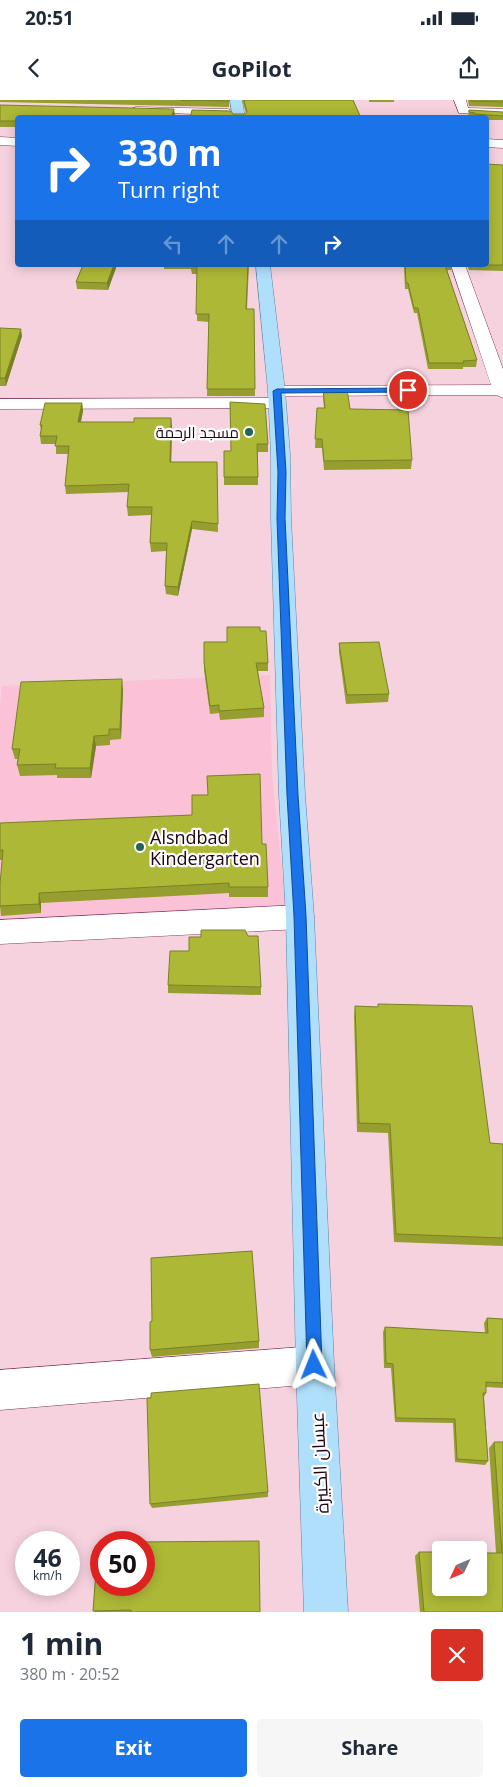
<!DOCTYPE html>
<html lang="en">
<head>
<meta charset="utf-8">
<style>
  :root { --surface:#fff; --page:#f6f6f7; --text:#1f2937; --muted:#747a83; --accent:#1a73e8 }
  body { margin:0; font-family:"Open Sans",Cairo,sans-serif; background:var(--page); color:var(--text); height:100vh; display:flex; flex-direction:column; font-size:19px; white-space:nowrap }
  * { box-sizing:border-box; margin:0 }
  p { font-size:16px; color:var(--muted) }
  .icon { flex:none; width:28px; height:28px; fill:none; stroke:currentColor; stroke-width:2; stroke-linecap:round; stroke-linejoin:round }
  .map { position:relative; height:1512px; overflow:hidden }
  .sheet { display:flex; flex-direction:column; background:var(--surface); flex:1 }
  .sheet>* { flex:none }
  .hud { position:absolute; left:15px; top:15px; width:474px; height:152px; border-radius:5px; box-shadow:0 2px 12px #0003; background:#1a73e8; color:#fff; overflow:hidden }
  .needle { width:32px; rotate:226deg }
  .buttons { position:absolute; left:432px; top:1441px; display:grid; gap:10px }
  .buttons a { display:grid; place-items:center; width:55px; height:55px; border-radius:5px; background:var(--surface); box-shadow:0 2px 12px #0003; font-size:25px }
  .speed { position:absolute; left:15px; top:1431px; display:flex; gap:10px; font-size:25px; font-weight:700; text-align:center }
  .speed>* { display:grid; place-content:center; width:65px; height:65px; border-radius:50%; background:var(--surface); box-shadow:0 2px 12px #0003; line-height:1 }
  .speed small { font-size:12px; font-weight:400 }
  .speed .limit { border:8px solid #d22; background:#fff; color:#111 }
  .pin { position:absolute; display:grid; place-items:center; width:42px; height:42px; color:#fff; margin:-21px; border:2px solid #fff; border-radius:50%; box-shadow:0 1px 5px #0007 }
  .me { position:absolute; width:55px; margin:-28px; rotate:358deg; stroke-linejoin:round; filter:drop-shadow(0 0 4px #0008) }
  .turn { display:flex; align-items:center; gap:18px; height:105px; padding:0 20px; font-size:22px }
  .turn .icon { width:65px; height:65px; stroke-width:2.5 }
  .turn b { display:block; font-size:35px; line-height:42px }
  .lanes { display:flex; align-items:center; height:48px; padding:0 20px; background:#0003; justify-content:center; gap:25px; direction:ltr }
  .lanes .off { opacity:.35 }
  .round { display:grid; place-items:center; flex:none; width:52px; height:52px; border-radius:5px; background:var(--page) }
  .headline { display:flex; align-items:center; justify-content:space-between; height:85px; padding:0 20px }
  h1 { font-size:30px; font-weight:700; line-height:38px }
  .button { display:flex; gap:10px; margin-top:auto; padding:10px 20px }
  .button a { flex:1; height:58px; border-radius:5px; background:var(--accent); color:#fff; font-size:20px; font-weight:700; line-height:58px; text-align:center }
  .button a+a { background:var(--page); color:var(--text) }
  .status { display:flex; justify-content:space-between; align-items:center; height:35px; padding:0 25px; background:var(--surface); direction:ltr }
  .status svg { height:14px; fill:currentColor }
  header { display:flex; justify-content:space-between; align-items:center; height:65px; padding:0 20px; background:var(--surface); font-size:22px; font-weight:700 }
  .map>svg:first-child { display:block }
</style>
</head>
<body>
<div class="status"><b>20:51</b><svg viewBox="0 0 49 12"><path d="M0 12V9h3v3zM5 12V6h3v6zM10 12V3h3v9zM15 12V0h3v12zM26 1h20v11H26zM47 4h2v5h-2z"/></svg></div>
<header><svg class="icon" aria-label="back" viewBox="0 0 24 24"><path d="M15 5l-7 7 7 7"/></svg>GoPilot<svg class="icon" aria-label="share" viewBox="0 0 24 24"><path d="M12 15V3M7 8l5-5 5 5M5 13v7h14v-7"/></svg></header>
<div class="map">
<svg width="503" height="1512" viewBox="0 0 503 1512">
  <rect width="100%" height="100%" fill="#f6d2df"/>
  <!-- built -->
  <path fill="#fbc1d6" d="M 270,575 L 272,674 L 286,808 L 0,828 L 0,605 L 2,586 Z"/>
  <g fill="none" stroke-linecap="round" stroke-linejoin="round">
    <defs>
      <path id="minor" d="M 454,0 L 466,0 L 468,8 L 503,9 L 503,15 L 459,13 Z
        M 136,7 L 228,9 L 234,12 L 228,15 L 132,12 L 130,10 Z
        M 0,37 L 18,38 L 18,46 L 0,45 Z
        M 486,39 L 503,40 L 503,48 L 486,47 Z
        M 451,165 L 465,165 L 503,269 L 503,298 L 496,295 L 277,296 L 271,295 L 268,291 L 271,287 L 277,286 L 491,285 Z
        M 276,298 L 282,299 L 285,303 L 282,307 L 276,308 L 0,309 L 0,299 Z
        M 300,805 L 310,809 L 314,817 L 310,825 L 300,829 L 0,844 L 0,820 Z
        M 315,1246 L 329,1251 L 334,1265 L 329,1279 L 315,1284 L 0,1310 L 0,1270 Z"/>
      <path id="major" d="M 230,0 L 242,0 L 245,18 L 233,18 Z
        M 256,165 L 270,165 L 285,291 L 290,354 L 291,418 L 305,695 L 314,817 L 334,1265 L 348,1512 L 304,1512 L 296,1265 L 286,817 L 279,695 L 271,418 L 271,354 L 268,291 Z"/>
    </defs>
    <!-- minor casing -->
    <use href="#minor" stroke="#823859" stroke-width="1"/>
    <!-- major casing -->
    <use href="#major" stroke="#5a84a6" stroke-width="1"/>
    <!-- minor -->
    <use href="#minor" fill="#fff" fill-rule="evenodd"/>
    <!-- major -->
    <use href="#major" fill="#afdffa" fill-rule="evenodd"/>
  </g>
  <!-- wall -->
  <path fill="#959e2f" d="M 0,0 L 229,0 L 229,7 L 0,2 Z
    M 242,0 L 353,0 L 361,18 L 233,14 L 245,14 L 246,13 Z
    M 369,0 L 394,0 L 394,2 L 369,2 Z
    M 468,0 L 503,0 L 503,7 L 469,6 Z
    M 0,5 L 175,15 L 174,18 L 18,18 L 18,27 L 0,27 Z
    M 469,10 L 503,12 L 503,20 L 486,20 L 486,18 L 468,17 Z
    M 503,65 L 503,171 L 469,170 L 467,165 L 486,165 Z
    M 83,165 L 117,165 L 108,190 L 77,189 L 76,182 Z
    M 164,165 L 249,165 L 247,209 L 254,209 L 255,296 L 207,296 L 209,222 L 197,221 L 197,174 L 192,174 L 191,169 L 164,169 Z
    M 400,165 L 452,165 L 451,170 L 447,170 L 477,260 L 476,267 L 463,267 L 463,269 L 428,269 L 417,213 L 414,213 L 408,189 L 405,189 L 404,167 L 401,167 Z
    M 0,228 L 22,236 L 6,286 L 0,286 Z
    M 323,289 L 350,309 L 412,360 L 411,369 L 324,370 L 322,348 L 315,348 L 317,308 L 324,308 L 323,298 Z
    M 230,302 L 268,344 L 268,352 L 258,352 L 258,385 L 224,385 L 224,351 L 231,351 Z
    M 82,303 L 83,311 L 81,322 L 172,326 L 171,362 L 217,362 L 218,432 L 192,429 L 178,496 L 166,494 L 165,486 L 166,451 L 151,452 L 150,443 L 151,415 L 128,416 L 127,407 L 129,392 L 66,394 L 65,386 L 68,354 L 56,354 L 56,344 L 41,344 L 40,336 L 41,331 L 40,325 Z
    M 260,531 L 268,563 L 268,571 L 258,571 L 264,608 L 264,617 L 220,620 L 219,613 L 210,614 L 204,570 L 204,562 L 227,542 Z
    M 339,543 L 389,594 L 388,602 L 346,604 L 339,552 Z
    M 123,590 L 121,639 L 110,640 L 110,645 L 96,646 L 91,678 L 57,678 L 57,675 L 20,676 L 17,665 L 18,659 L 15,659 L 12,649 Z
    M 0,723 L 262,744 L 268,787 L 268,797 L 229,797 L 229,793 L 41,803 L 41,813 L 1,816 L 0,806 L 2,760 L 0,760 Z
    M 168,885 L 261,887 L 261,895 L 168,893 Z
    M 378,904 L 490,1043 L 503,1044 L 503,1146 L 394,1142 L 388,1033 L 357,1032 L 354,916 L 355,906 L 378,907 Z
    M 487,1218 L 503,1219 L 503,1288 L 486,1287 L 486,1293 L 484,1297 L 488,1361 L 485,1365 L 455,1362 L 453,1323 L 395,1322 L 391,1268 L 384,1268 L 383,1232 L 385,1227 L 485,1233 L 484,1223 Z
    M 152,1221 L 259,1241 L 259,1248 L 152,1257 L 150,1250 Z
    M 494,1342 L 503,1342 L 503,1512 L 420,1512 L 415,1456 L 419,1452 L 496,1453 L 489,1348 Z
    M 268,1392 L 268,1397 L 152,1408 L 150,1404 Z
    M 97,1457 L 260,1512 L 95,1512 L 93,1511 Z"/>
  <!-- shaded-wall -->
  <path fill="#798126" d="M 174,9 L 175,15 L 174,18 L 171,18 Z
    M 114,165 L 117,165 L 108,190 L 107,183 Z
    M 21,229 L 22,236 L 6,286 L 5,278 Z
    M 82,303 L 83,311 L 79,330 L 78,322 Z
    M 171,318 L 172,326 L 171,370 L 170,362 Z
    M 192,421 L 192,429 L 178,496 L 178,487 Z
    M 122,579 L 123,590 L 121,639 L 120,629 Z
    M 94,636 L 96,646 L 91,678 L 90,668 Z
    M 39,793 L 41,803 L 41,813 L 39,804 Z"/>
  <!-- building -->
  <path fill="#adb837" stroke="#798126" d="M 181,0 L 229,0 L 229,1 Z
    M 244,0 L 353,0 L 361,18 L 190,18 L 192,10 L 231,11 L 233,14 L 245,14 L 247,12 Z
    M 470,0 L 503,0 L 503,2 L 470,1 Z
    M 0,5 L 174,9 L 171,18 L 18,18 L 18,21 L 0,21 Z
    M 469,10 L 503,12 L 503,16 L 475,14 L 475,13 L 469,12 Z
    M 486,64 L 503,65 L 503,165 L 486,165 Z
    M 83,165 L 114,165 L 107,183 L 76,182 Z
    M 192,165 L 248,165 L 246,209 L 254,209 L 255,289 L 207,289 L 209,214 L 196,214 L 197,167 L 191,167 Z
    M 405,165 L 445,165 L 477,260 L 463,261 L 464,263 L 429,263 L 418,208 L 414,208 L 408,183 L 406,183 Z
    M 0,228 L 21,229 L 5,278 L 0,278 Z
    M 323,289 L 347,289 L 350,309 L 408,310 L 412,360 L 324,361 L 322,339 L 315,339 L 317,308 L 325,308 Z
    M 230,302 L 265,304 L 268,344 L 257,344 L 258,377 L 224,377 L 224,351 L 231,351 Z
    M 45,303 L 82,303 L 78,322 L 134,322 L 134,318 L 171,318 L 170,362 L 217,362 L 218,424 L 192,421 L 178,487 L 165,486 L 167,443 L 150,443 L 152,407 L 127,407 L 129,384 L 65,386 L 69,346 L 55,346 L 57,336 L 40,336 L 42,325 L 40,325 Z
    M 227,527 L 260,527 L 260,531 L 266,531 L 268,563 L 256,563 L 264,608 L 219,611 L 219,605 L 210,606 L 204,562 L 204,542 L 227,542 Z
    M 379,542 L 389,594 L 347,595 L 339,543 Z
    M 122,579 L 120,629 L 109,629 L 109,635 L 94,636 L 90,668 L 55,668 L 56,664 L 17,665 L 20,649 L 12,649 L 21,582 Z
    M 260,674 L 262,744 L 266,744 L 268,787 L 229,787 L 229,783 L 39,793 L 39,804 L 0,806 L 0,784 L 3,750 L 0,750 L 0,723 L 192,715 L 192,695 L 208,695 L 207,676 Z
    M 201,830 L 245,830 L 248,836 L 258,836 L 261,887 L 168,885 L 170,851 L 189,851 L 189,837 L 201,837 Z
    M 378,904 L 472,906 L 490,1043 L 503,1044 L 503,1138 L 396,1134 L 390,1024 L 359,1023 L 355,906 L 378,907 Z
    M 252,1151 L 259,1241 L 150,1250 L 150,1222 L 152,1221 L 151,1158 Z
    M 487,1218 L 503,1219 L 503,1283 L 486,1282 L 486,1293 L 483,1293 L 488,1361 L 457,1359 L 455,1319 L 396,1318 L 393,1264 L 386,1263 L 385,1227 L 488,1233 Z
    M 259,1284 L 268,1392 L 150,1404 L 147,1298 L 151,1298 L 151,1293 Z
    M 494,1342 L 503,1342 L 503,1512 L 424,1512 L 419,1452 L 441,1452 L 441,1488 L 479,1488 L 479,1453 L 502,1453 Z
    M 259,1441 L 260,1512 L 131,1512 L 131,1510 L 93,1511 L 97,1457 L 101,1457 L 101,1485 L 144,1485 L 144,1442 L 134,1442 Z"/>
  <!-- route -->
  <path fill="#1a73e8" stroke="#114b97" d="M 408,288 L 412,290 L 411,292 L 281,293 L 286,372 L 285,418 L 298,695 L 306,816 L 322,1265 L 320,1271 L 314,1273 L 309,1271 L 307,1265 L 294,816 L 287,695 L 277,418 L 278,372 L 273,291 L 277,289 Z"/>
  <!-- markers -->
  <g fill="#226555" stroke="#fefefe" stroke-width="2">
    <circle cx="249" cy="332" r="5"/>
    <circle cx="140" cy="747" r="5"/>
  </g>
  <g text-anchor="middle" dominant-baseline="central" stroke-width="4.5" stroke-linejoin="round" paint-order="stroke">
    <!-- far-poi labels -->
    <g font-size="15" fill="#1f0310" stroke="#fefefe" text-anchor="end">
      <text x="239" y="332">مسجد الرحمة</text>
    </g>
    <!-- poi labels -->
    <g font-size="18" fill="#1f0310" stroke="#fefefe" text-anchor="start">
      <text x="150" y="737">Alsndbad<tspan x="150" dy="21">Kindergarten</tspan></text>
    </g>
    <!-- street labels -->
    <g font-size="18" fill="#1f0310" stroke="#fefefe">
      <text transform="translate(319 1363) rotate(-93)">عبسان الكبيرة</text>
    </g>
  </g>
</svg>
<div class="buttons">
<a><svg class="needle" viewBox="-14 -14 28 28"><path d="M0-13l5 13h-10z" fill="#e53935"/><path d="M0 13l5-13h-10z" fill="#747a83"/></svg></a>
</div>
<div class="speed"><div>46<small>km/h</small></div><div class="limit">50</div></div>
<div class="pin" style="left:408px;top:290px;background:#d93025"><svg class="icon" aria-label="arrive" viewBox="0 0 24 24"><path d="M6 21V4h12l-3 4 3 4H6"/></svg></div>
<svg class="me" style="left:314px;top:1265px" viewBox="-20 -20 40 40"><path d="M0-17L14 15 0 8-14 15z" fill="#1a73e8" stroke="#fff" stroke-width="4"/></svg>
<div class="hud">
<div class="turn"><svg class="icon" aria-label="right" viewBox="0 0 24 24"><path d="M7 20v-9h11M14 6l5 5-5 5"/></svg><div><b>330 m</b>Turn right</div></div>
<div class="lanes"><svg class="icon off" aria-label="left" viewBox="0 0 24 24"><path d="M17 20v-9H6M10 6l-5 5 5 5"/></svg><svg class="icon off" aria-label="ahead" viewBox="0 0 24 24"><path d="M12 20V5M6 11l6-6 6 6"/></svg><svg class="icon off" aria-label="ahead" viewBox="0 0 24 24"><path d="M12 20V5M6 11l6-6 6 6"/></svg><svg class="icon" aria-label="right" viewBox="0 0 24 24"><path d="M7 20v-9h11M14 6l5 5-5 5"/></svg></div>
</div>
</div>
<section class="sheet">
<div class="headline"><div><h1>1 min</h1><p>380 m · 20:52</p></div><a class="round" style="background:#d93025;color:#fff"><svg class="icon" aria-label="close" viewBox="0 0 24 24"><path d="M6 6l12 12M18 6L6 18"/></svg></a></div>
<div class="button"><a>Exit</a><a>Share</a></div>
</section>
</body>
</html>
